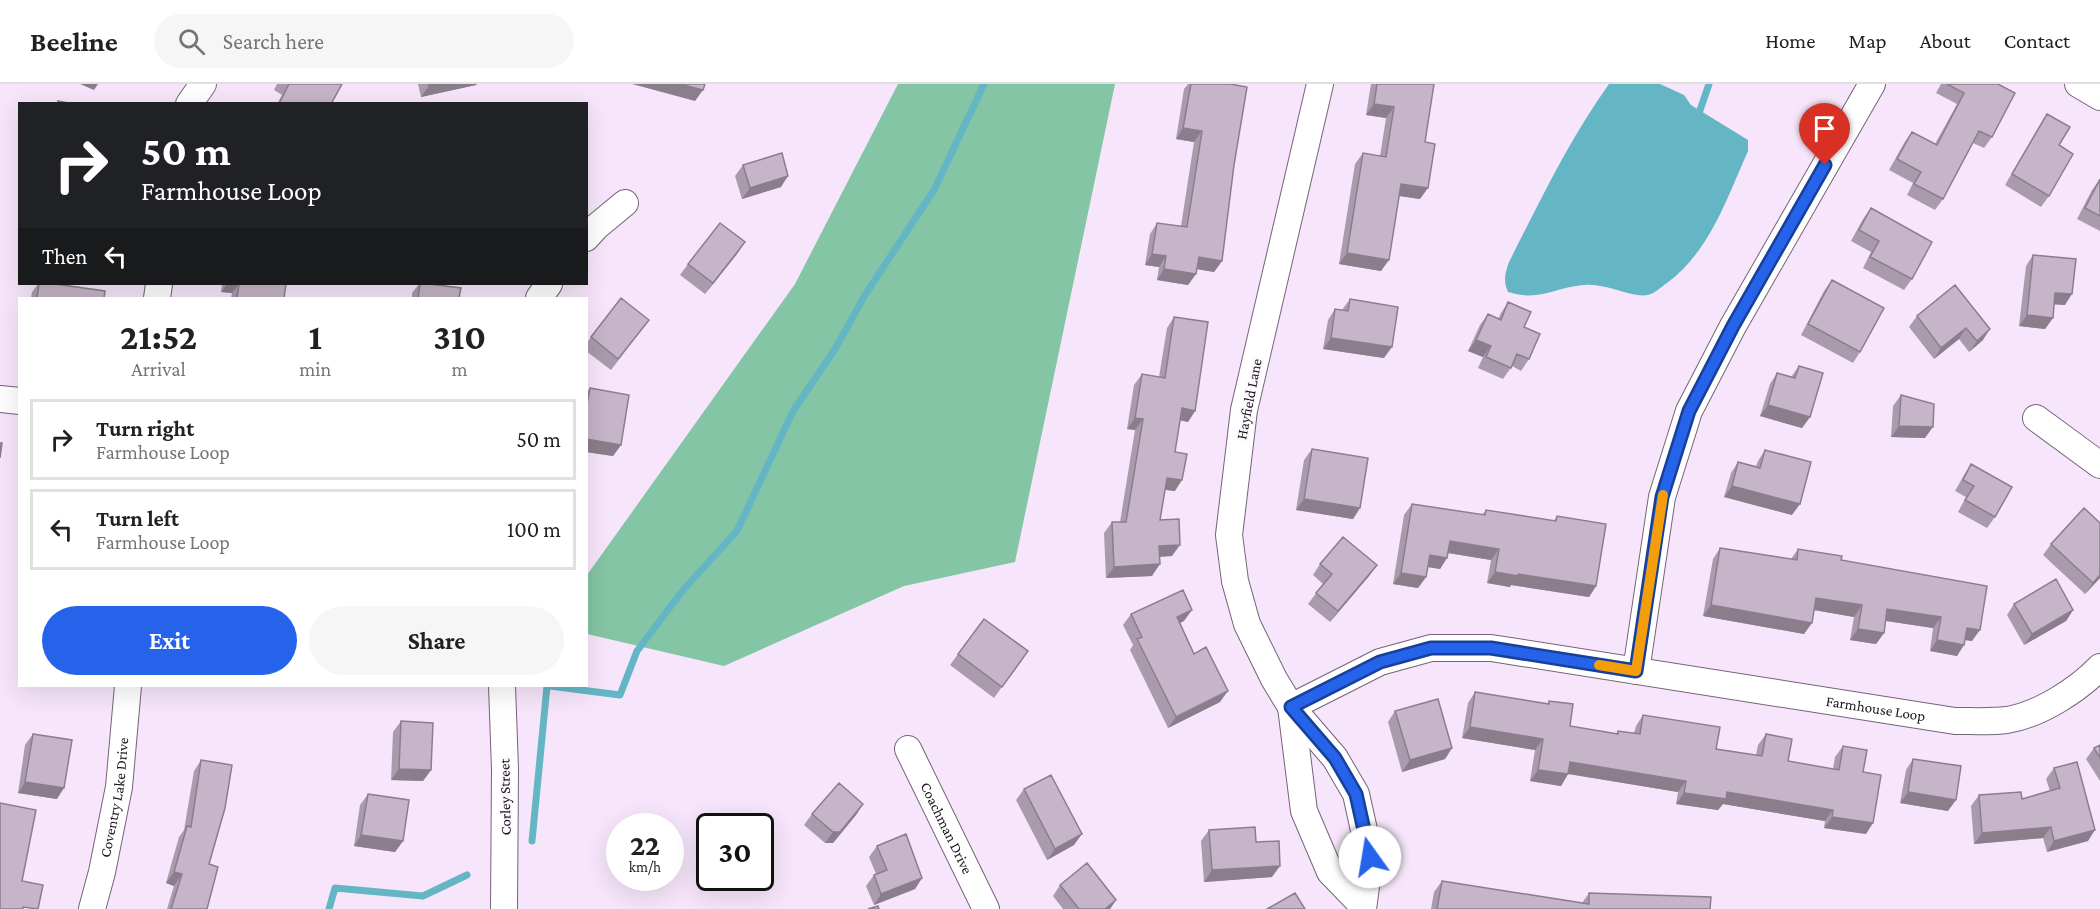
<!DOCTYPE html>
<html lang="en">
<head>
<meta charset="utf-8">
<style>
  :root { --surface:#fff; --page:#f6f6f6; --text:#202124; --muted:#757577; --line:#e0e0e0; --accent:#2563eb }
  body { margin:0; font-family:"Crimson Pro",serif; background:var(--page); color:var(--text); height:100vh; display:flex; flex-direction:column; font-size:22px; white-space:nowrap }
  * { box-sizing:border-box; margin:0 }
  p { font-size:20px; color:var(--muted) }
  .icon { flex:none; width:33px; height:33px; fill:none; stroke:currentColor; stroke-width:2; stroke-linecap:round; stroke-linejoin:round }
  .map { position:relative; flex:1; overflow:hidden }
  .sheet { position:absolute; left:18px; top:213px; width:570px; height:390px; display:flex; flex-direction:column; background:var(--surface); border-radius:0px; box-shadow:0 6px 24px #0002 }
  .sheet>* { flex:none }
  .top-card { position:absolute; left:18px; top:18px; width:570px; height:183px; border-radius:0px; box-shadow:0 6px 24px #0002; background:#202124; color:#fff; overflow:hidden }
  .speed { position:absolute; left:606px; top:729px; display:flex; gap:12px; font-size:30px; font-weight:700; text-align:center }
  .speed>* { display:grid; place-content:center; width:78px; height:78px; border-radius:50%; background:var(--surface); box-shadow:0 6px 24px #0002; line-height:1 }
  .speed small { font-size:15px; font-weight:400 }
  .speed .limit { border:3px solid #111; border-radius:9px; background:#fff; color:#111 }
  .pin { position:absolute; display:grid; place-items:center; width:51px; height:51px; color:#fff; margin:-62px -26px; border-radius:50% 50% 50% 0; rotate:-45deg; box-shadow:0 0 6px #0007 }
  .pin .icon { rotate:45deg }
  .me { position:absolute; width:66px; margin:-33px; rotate:347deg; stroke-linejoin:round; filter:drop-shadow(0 0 4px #0008) }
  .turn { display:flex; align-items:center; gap:21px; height:126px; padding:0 24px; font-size:27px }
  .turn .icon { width:78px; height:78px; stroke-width:2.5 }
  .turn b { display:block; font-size:42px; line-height:51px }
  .then { display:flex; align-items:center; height:57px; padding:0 24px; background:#0003; gap:12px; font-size:22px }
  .eta { display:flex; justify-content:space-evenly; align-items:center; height:102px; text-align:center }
  .eta b { font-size:36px; font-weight:700; line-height:42px }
  .action { display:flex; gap:12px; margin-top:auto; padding:12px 24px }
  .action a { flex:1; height:69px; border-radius:36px; background:var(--accent); color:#fff; font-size:24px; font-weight:700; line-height:69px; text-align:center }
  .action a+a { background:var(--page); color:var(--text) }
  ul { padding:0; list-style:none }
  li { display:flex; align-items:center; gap:18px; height:81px; margin:0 12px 9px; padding:0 12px; border:3px solid var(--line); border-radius:0px }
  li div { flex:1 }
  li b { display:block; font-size:22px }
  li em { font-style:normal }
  header { display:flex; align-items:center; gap:36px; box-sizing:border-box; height:84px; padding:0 30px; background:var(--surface); border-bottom:2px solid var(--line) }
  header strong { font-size:28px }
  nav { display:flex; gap:33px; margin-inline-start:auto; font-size:21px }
  .search { width:420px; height:54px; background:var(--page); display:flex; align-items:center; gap:15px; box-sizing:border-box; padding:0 21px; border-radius:33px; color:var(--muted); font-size:22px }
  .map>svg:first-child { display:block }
</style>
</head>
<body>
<header>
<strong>Beeline</strong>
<div class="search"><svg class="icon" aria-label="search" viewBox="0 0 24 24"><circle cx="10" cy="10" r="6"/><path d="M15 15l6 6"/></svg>Search here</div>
<nav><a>Home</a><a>Map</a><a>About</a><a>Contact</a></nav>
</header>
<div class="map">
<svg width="2100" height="825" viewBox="0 0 2100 825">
  <rect width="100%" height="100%" fill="#f7e6fb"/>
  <!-- forest -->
  <path fill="#84c5a5" d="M 898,0 L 1115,0 L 1015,478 L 904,502 L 724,582 L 587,550 L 587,491 L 795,200 Z"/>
  <!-- water -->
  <path fill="#65b6c5" d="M 1609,0 L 1660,0 L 1684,11 L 1691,21 L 1748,56 L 1748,67 C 1727,114 1710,167 1667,199 C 1661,203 1654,210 1648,211 C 1631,214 1606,199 1585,201 C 1554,203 1541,218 1508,208 C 1503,197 1505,189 1509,178 C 1540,117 1569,56 1609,0 Z"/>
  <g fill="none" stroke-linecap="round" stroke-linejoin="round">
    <!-- stream -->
    <path stroke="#65b6c5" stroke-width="7" d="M 1697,35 L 1709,0
      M 550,602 L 620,611 L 637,567 L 683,506 L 737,447 L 793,327 L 835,265 L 865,211 L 934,106 L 984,0
      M 532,757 L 547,602
      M 329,825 L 335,804 L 423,812 L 467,791"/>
    <defs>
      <g id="street">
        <path d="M 1320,0 L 1244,326 L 1229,451 L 1235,497 L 1247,540 L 1274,595 L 1291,623 L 1335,674 L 1356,710 L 1370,773 L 1363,825"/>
        <path d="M 2078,0 L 2100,13"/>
        <path d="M 189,20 L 203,0"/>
        <path d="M 586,154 L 596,143 L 625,119"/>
        <path d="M 157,214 L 159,200"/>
        <path d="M 539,214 L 549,200"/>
        <path d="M 0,315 L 20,317"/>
        <path d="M 2036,334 L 2100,381"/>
        <path d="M 1636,587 L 1662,413 L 1689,327 L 1733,242 L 1872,0"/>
        <path d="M 502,602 L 505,685 L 504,825"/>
        <path id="s1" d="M 1291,623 L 1380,578 L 1431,564 L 1491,564 L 1955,637 C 1972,637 1991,638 2007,636 C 2039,631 2078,606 2100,583"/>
        <path d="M 1291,623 L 1304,727 L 1330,788 L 1363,822"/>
        <path id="s2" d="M 908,665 L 986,825"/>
        <path id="s3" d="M 92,825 L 102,788 L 119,703 L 128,602"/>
      </g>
    </defs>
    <!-- street casing -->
    <use href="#street" stroke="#736476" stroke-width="28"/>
    <!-- street -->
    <use href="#street" stroke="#fff" stroke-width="26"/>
  </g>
  <!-- wall -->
  <path fill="#aa9bac" d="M 277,0 L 342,0 L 331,20 L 277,20 L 282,11 L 274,6 Z
    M 418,0 L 477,0 L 476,1 L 421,13 Z
    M 1188,0 L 1230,0 L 1234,81 L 1222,177 L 1214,188 L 1197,185 L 1196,190 L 1188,201 L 1157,196 L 1159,183 L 1145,181 L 1150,150 L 1157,139 L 1181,142 L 1194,58 L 1176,55 L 1184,5 Z
    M 1371,0 L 1434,0 L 1425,58 L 1420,115 L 1399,112 L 1381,187 L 1339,180 L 1355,80 L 1363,69 L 1380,72 L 1386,34 L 1366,31 Z
    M 1941,0 L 1998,0 L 1992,53 L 1984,64 L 1973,59 L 1943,115 L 1935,126 L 1907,111 L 1913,99 L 1889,86 L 1904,59 L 1912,48 L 1935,60 L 1957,20 L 1936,9 Z
    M 2047,30 L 2059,61 L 2049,112 L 2041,123 L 2005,101 L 2040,41 Z
    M 743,81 L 781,103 L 742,115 L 735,92 Z
    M 2100,95 L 2100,147 L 2077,135 L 2092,106 Z
    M 1871,124 L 1912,195 L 1904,206 L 1863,184 L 1871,168 L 1851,157 L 1863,135 Z
    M 737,170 L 705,210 L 680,191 L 688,180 Z
    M 2033,171 L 2065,221 L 2054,220 L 2053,234 L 2045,245 L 2019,242 L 2026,182 Z
    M 1832,196 L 1860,268 L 1853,279 L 1801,251 L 1824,207 Z
    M 38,200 L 55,200 L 104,214 L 31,214 L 32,208 Z
    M 222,200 L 286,200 L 284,214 L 231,214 L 232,209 L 221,208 Z
    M 419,200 L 429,200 L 459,214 L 412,214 L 412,209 Z
    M 1955,201 L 1983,256 L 1969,268 L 1959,255 L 1934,275 L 1909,243 L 1917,232 Z
    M 1350,215 L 1384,274 L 1323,265 L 1328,236 L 1335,225 L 1342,226 Z
    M 1508,218 L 1524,243 L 1529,275 L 1521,287 L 1512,282 L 1503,295 L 1478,284 L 1483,273 L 1468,267 L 1480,241 L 1488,230 L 1498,235 L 1501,229 Z
    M 1174,233 L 1195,327 L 1188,338 L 1180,336 L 1175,368 L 1175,407 L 1165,406 L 1160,436 L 1172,472 L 1159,473 L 1152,492 L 1106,494 L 1104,449 L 1112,438 L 1120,438 L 1135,346 L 1127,345 L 1134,301 L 1142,290 L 1159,293 L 1167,244 Z
    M 649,236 L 611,286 L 586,267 L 586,260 L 591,253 Z
    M 1799,282 L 1810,333 L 1802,344 L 1760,332 L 1770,300 L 1777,289 L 1791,293 Z
    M 590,304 L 621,361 L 613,372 L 586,368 L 586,309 Z
    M 1901,311 L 1925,354 L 1891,353 L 1893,322 Z
    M 1312,365 L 1360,424 L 1353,435 L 1296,426 L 1304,376 Z
    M 1765,366 L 1792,431 L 1724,413 L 1731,389 L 1738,378 L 1756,382 L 1758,377 Z
    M 1971,380 L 1995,433 L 1987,444 L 1958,428 L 1966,413 L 1955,407 L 1964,391 Z
    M 1412,420 L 1482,431 L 1486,426 L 1554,437 L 1557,432 L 1596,502 L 1589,513 L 1511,501 L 1510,503 L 1487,499 L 1491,476 L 1448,469 L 1447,474 L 1440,485 L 1428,483 L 1426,493 L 1418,504 L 1393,500 L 1404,431 Z
    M 2100,439 L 2100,494 L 2085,510 L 2043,471 L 2051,460 Z
    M 1720,464 L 1791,475 L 1798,465 L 1841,476 L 1987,502 L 1972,557 L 1965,556 L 1957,572 L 1930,567 L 1933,544 L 1886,537 L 1884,549 L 1876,560 L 1850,556 L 1854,533 L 1814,526 L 1804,550 L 1703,532 L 1713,475 Z
    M 1320,480 L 1377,481 L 1369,492 L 1330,538 L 1308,520 L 1323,500 L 1313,491 Z
    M 2014,520 L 2073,526 L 2066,537 L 2024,561 L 2007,531 Z
    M 1131,530 L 1184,537 L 1180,539 L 1194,570 L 1220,618 L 1168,644 L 1130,566 L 1133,561 L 1123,541 Z
    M 984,535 L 1028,567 L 994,614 L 950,581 Z
    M 1475,608 L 1547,620 L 1549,617 L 1570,642 L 1616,650 L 1618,647 L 1634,649 L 1636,642 L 1643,631 L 1716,665 L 1756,671 L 1758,661 L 1766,650 L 1788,677 L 1833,685 L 1835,673 L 1843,662 L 1863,688 L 1866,750 L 1824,744 L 1825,737 L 1723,720 L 1718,726 L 1676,720 L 1678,708 L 1568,690 L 1561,702 L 1530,697 L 1535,666 L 1462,654 L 1468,619 Z
    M 1395,627 L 1452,664 L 1445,675 L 1402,688 L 1388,638 Z
    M 401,637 L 431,686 L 423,697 L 391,696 L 393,648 Z
    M 33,650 L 57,715 L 18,709 L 25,661 Z
    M 2100,661 L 2100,697 L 2086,675 L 2094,664 Z
    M 1913,675 L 1948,727 L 1900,719 L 1906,686 Z
    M 201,676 L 209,780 L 207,825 L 167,825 L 174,802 L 166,799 L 179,753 L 184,746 L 194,687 Z
    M 2054,684 L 2088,757 L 2047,768 L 2043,754 L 1974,760 L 1971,722 L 1979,711 L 2022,715 L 2050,707 L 2046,695 Z
    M 1024,705 L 1074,761 L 1047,776 L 1016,716 Z
    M 368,710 L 403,757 L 395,768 L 354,762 L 360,721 Z
    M 863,720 L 856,731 L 833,759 L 825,759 L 804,741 L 812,730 Z
    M 1209,746 L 1256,758 L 1272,793 L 1204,798 L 1201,757 Z
    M 877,762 L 922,794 L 915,805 L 874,821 L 866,802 L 874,791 L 876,790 L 869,773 Z
    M 1442,797 L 1582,819 L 1589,809 L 1710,825 L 1431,825 L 1434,808 Z
    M 1060,801 L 1116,816 L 1110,825 L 1063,825 L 1053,812 Z"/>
  <!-- shaded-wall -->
  <path fill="#8b7e8c" d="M 80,0 L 98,0 L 94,6 Z
    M 439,0 L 477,0 L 476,1 L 421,13 L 429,2 Z
    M 632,0 L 680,0 L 703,6 L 695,17 Z
    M 1374,20 L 1394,23 L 1386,34 L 1366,31 Z
    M 1183,44 L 1202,47 L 1194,58 L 1176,55 Z
    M 788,92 L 781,103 L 742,115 L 750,104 Z
    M 1401,100 L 1428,104 L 1420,115 L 1393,111 Z
    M 745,158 L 737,170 L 705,210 L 713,199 Z
    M 1347,169 L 1389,176 L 1381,187 L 1339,180 Z
    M 1152,170 L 1166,172 L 1159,183 L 1145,181 Z
    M 1199,173 L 1222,177 L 1214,188 L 1191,184 Z
    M 1164,185 L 1196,190 L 1188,201 L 1157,196 Z
    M 227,200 L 239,200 L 232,209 L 221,208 Z
    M 2055,209 L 2072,210 L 2065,221 L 2048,220 Z
    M 2027,231 L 2053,234 L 2045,245 L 2019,242 Z
    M 1966,244 L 1959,255 L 1934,275 L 1941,264 Z
    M 1990,245 L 1983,256 L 1969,268 L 1977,257 Z
    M 1331,254 L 1392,263 L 1384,274 L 1323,265 Z
    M 1476,256 L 1491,262 L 1483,273 L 1468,267 Z
    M 1768,321 L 1810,333 L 1802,344 L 1760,332 Z
    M 1182,324 L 1195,327 L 1188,338 L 1174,335 Z
    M 1135,334 L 1143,335 L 1135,346 L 1127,345 Z
    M 1899,342 L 1933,343 L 1925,354 L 1891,353 Z
    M 586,355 L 621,361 L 613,372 L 586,368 Z
    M 1167,394 L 1182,396 L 1175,407 L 1159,405 Z
    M 1732,402 L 1800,420 L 1792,431 L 1724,413 Z
    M 1304,415 L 1360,424 L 1353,435 L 1296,426 Z
    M 1450,457 L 1499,465 L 1491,476 L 1442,468 Z
    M 1180,461 L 1172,472 L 1151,473 L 1159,462 Z
    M 1430,471 L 1447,474 L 1440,485 L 1422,482 Z
    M 1160,480 L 1152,492 L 1106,494 L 1114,483 Z
    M 1377,481 L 1369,492 L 1330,538 L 1338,527 Z
    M 1495,488 L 1518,490 L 1596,502 L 1589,513 L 1511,501 L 1510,503 L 1487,499 Z
    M 1401,489 L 1426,493 L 1418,504 L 1393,500 Z
    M 2100,491 L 2100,494 L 2085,510 L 2093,499 Z
    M 1816,514 L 1862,521 L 1854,533 L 1808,525 Z
    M 1711,521 L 1812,539 L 1804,550 L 1703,532 Z
    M 1887,525 L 1941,533 L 1933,544 L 1880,536 Z
    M 1192,526 L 1184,537 L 1169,544 L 1177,533 Z
    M 2073,526 L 2066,537 L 2024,561 L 2032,550 Z
    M 1967,544 L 1980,546 L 1972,557 L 1959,555 Z
    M 1858,545 L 1884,549 L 1876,560 L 1850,556 Z
    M 1937,556 L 1964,561 L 1957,572 L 1930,567 Z
    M 1228,607 L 1220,618 L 1168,644 L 1176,633 Z
    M 1470,643 L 1543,655 L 1535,666 L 1462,654 Z
    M 1452,664 L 1445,675 L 1402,688 L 1410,676 Z
    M 1570,678 L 1686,697 L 1678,708 L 1563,689 Z
    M 399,685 L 431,686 L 423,697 L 391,696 Z
    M 1538,686 L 1568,690 L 1561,702 L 1530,697 Z
    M 25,698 L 64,704 L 57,715 L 18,709 Z
    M 1727,708 L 1833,726 L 1825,737 L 1723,720 L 1718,726 L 1676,720 L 1684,709 Z
    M 1908,708 L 1956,716 L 1948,727 L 1900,719 Z
    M 863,720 L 856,731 L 833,759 L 825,759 L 833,748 Z
    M 1832,733 L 1873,739 L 1866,750 L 1824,744 Z
    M 2051,743 L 2043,754 L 1974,760 L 1982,749 Z
    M 2095,746 L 2088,757 L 2047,768 L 2054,757 Z
    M 1082,750 L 1074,761 L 1047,776 L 1055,765 Z
    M 361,751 L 403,757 L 395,768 L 354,762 Z
    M 1280,782 L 1272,793 L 1204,798 L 1212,786 Z
    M 174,788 L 182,790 L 174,802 L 166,799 Z
    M 922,794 L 915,805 L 874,821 L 881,810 Z
    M 1116,816 L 1110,825 L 1105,825 Z"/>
  <!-- building -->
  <path fill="#c6b4c8" stroke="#8b7e8c" stroke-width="1.5" d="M 289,0 L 342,0 L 331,20 L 279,20 Z
    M 428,0 L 439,0 L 429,2 Z
    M 680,0 L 705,0 L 703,6 Z
    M 1191,0 L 1230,0 L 1247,3 L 1234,81 L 1222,177 L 1199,173 L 1196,190 L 1164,185 L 1166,172 L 1152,170 L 1157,139 L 1187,143 L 1202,47 L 1183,44 Z
    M 1377,0 L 1434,0 L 1425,58 L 1435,60 L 1428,104 L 1401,100 L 1389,176 L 1347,169 L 1363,69 L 1386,73 L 1394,23 L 1374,20 Z
    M 1947,0 L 1998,0 L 2015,9 L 1992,53 L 1979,47 L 1943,115 L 1914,100 L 1921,88 L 1897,75 L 1912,48 L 1937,61 L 1964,9 Z
    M 58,17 L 73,20 L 58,20 Z
    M 2047,30 L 2070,43 L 2059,61 L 2073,70 L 2049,112 L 2012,90 Z
    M 782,69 L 788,92 L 750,104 L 743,81 Z
    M 2100,95 L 2100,132 L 2085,124 Z
    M 1871,124 L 1932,158 L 1912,195 L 1870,173 L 1879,157 L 1859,146 Z
    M 720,139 L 745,158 L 713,199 L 688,180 Z
    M 2033,171 L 2076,175 L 2072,210 L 2055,209 L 2053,234 L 2027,231 Z
    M 1832,196 L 1884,224 L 1860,268 L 1808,240 Z
    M 39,200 L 55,200 L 105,207 L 104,214 L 37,214 Z
    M 239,200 L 286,200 L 284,214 L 237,214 Z
    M 420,200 L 429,200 L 461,204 L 459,214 L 418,214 Z
    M 1955,201 L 1990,245 L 1977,257 L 1966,244 L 1941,264 L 1917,232 Z
    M 621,214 L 649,236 L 618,275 L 591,253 Z
    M 1350,215 L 1398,223 L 1392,263 L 1331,254 L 1335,225 L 1348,227 Z
    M 1508,218 L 1531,228 L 1524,243 L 1540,250 L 1529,275 L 1517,270 L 1511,284 L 1486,273 L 1491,262 L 1476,256 L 1488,230 L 1501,236 Z
    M 1174,233 L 1208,238 L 1195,327 L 1182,324 L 1175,368 L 1187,370 L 1182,396 L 1167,394 L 1160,436 L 1179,435 L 1180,461 L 1159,462 L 1160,480 L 1114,483 L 1112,438 L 1126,438 L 1143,335 L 1135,334 L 1142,290 L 1165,294 Z
    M 1799,282 L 1823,289 L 1810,333 L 1768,321 L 1777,289 L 1795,294 Z
    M 590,304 L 629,311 L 621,361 L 586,355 L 586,326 Z
    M 1901,311 L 1934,320 L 1933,343 L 1899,342 Z
    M 0,359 L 2,359 L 0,374 Z
    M 1312,365 L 1368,374 L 1360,424 L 1304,415 Z
    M 1765,366 L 1811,378 L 1800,420 L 1732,402 L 1738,378 L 1760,384 Z
    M 1971,380 L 2012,403 L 1995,433 L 1965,416 L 1974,402 L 1963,396 Z
    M 1412,420 L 1485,431 L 1486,426 L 1556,437 L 1557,432 L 1606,440 L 1596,502 L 1518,490 L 1518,492 L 1495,488 L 1499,465 L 1450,457 L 1447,474 L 1430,471 L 1426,493 L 1401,489 Z
    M 2084,424 L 2100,439 L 2100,491 L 2093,499 L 2051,460 Z
    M 1343,453 L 1377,481 L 1338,527 L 1316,509 L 1332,490 L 1320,480 Z
    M 1720,464 L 1797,476 L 1798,465 L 1842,472 L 1841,476 L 1987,502 L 1980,546 L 1967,544 L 1964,561 L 1937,556 L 1941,533 L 1887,525 L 1884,549 L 1858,545 L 1862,521 L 1816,514 L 1812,539 L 1711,521 Z
    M 2056,495 L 2073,526 L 2032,550 L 2014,520 Z
    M 1183,506 L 1192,526 L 1177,533 L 1194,570 L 1206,563 L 1228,607 L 1176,633 L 1137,555 L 1142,553 L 1131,530 Z
    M 984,535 L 1028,567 L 1002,603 L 958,570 Z
    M 1475,608 L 1549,620 L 1549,617 L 1573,620 L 1570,642 L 1618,650 L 1618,647 L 1640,650 L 1643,631 L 1720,643 L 1716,665 L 1762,672 L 1766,650 L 1792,655 L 1788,677 L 1839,686 L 1843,662 L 1867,666 L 1863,688 L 1881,691 L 1873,739 L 1832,733 L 1833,726 L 1727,708 L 1726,715 L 1684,709 L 1686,697 L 1570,678 L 1568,690 L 1538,686 L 1543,655 L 1470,643 Z
    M 1438,615 L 1452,664 L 1410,676 L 1395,627 Z
    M 401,637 L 433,639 L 431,686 L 399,685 Z
    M 33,650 L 72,656 L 64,704 L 25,698 Z
    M 2100,661 L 2100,674 L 2094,664 Z
    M 1913,675 L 1961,682 L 1956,716 L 1908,708 Z
    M 201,676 L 232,681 L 225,724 L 209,780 L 218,783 L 207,825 L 171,825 L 182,790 L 174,788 L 187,742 L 191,743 Z
    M 2077,678 L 2095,746 L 2054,757 L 2051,743 L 1982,749 L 1979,711 L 2021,708 L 2022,715 L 2060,704 L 2054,684 Z
    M 1051,691 L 1082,750 L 1055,765 L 1024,705 Z
    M 839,699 L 863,720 L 840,748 L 833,748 L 812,730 Z
    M 368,710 L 409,716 L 403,757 L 361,751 Z
    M 0,719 L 36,726 L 22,797 L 43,801 L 38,825 L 23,823 L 23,825 L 0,825 Z
    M 1255,743 L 1256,758 L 1279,757 L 1280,782 L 1212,786 L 1209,746 Z
    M 906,750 L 922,794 L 881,810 L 874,791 L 887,786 L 877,762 Z
    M 1087,779 L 1116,816 L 1105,825 L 1079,825 L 1060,801 Z
    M 1442,797 L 1589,820 L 1589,809 L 1711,813 L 1710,825 L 1437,825 Z
    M 1295,809 L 1305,825 L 1267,825 Z
    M 878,822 L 879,825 L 868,825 Z"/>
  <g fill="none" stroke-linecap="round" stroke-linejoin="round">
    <defs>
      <path id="route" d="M 1370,773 L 1356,710 L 1335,674 L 1291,623 L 1380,578 L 1431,564 L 1491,564 L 1636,587 L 1662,413 L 1689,327 L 1733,242 L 1825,81"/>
    </defs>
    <!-- route casing -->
    <use href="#route" stroke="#184099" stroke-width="15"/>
    <!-- route -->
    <use href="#route" stroke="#2563eb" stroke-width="10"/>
    <!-- slow -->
    <path stroke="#f59e0b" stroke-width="10" d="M 1599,581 L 1636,587 L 1663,411"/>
  </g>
  <g text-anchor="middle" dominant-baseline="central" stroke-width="4.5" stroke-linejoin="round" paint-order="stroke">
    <!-- street labels -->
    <g font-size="15" fill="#1a141c" stroke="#fcf8fd">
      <text transform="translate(1249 315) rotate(-79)">Hayfield Lane</text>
      <text stroke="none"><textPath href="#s1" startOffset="602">Farmhouse Loop</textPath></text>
      <text transform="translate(505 713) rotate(-91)">Corley Street</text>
      <text stroke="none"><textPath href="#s3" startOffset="114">Coventry Lake Drive</textPath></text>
      <text stroke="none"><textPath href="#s2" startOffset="88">Coachman Drive</textPath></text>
    </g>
  </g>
</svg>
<div class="speed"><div>22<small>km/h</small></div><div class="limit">30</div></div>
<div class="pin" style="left:1825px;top:81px;background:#d93025"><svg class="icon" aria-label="arrive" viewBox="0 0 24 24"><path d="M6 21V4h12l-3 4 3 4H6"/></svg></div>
<svg class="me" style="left:1370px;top:773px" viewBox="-20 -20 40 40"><circle r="19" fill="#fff"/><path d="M0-13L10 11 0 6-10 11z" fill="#2563eb"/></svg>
<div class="top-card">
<div class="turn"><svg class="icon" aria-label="right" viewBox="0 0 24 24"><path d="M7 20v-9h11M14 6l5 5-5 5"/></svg><div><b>50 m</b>Farmhouse Loop</div></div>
<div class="then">Then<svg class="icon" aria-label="left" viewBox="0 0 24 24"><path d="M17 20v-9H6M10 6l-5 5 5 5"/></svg></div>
</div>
<section class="sheet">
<div class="eta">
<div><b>21:52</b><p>Arrival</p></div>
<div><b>1</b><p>min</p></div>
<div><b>310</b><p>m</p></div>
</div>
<ul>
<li><svg class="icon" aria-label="right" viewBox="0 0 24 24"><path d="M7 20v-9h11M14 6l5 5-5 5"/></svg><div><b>Turn right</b><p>Farmhouse Loop</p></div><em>50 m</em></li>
<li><svg class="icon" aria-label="left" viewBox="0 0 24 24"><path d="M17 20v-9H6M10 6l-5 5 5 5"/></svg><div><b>Turn left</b><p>Farmhouse Loop</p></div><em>100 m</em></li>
</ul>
<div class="action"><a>Exit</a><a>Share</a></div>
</section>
</div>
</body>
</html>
